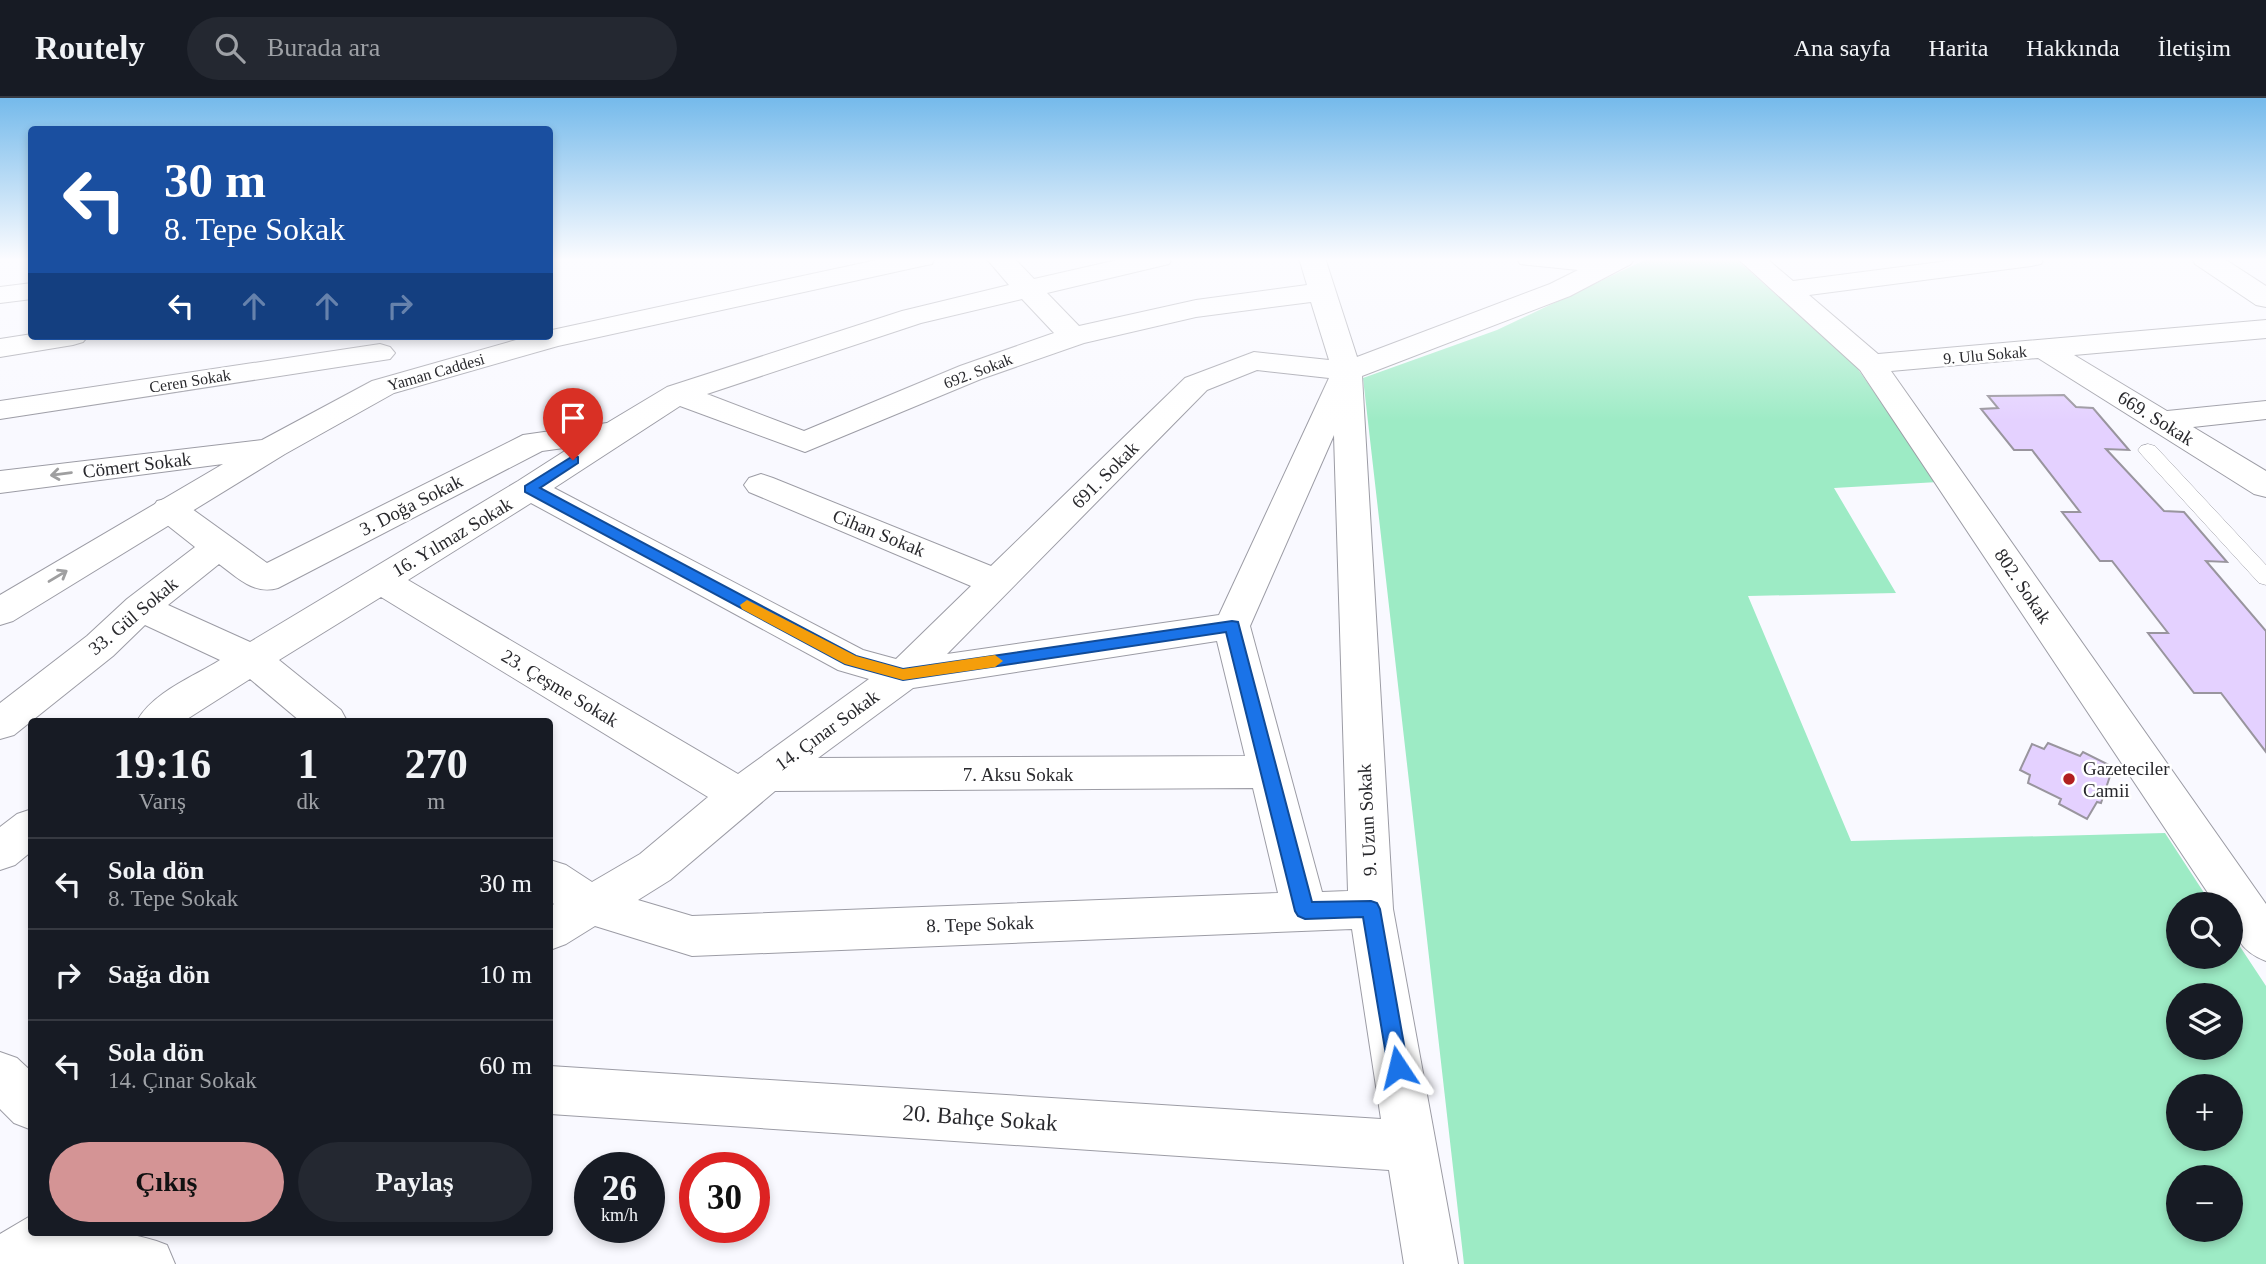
<!DOCTYPE html>
<html lang="tr">
<head>
<meta charset="utf-8">
<style>
  :root { --surface:#171b24; --page:#242831; --text:#f1f3f6; --muted:#9ea1a6; --line:#363941; --accent:#d49495 }
  body { margin:0; font-family:"Times New Roman",serif; background:var(--page); color:var(--text); height:100vh; display:flex; flex-direction:column; font-size:26px; white-space:nowrap }
  * { box-sizing:border-box; margin:0 }
  p { font-size:23px; color:var(--muted) }
  .icon { flex:none; width:38px; height:38px; fill:none; stroke:currentColor; stroke-width:2; stroke-linecap:round; stroke-linejoin:round }
  .map { position:relative; flex:1; overflow:hidden }
  .sheet { position:absolute; left:28px; top:620px; width:525px; height:518px; display:flex; flex-direction:column; background:var(--surface); border-radius:7px; box-shadow:0 4px 10px #0003 }
  .sheet>* { flex:none }
  .banner { position:absolute; left:28px; top:28px; width:525px; height:214px; border-radius:7px; box-shadow:0 4px 10px #0003; background:#1a4fa0; color:#fff; overflow:hidden }
  .buttons { position:absolute; left:2166px; top:794px; display:grid; gap:14px }
  .buttons a { display:grid; place-items:center; width:77px; height:77px; border-radius:50%; background:var(--surface); box-shadow:0 4px 10px #0003; font-size:35px }
  .speed { position:absolute; left:574px; top:1054px; display:flex; gap:14px; font-size:35px; font-weight:700; text-align:center }
  .speed>* { display:grid; place-content:center; width:91px; height:91px; border-radius:50%; background:var(--surface); box-shadow:0 4px 10px #0003; line-height:1 }
  .speed small { font-size:18px; font-weight:400 }
  .speed .limit { border:10px solid #d22; background:#fff; color:#111 }
  .pin { position:absolute; display:grid; place-items:center; width:60px; height:60px; color:#fff; margin:-72px -30px; border-radius:50% 50% 50% 0; rotate:-45deg; box-shadow:0 0 7px #0007 }
  .pin .icon { rotate:45deg }
  .me { position:absolute; width:77px; margin:-38px; rotate:350deg; stroke-linejoin:round; filter:drop-shadow(0 0 5px #0008) }
  .turn { display:flex; align-items:center; gap:24px; height:147px; padding:0 21px; font-size:32px }
  .turn .icon { width:91px; height:91px; stroke-width:2.5 }
  .turn b { display:block; font-size:49px; line-height:60px }
  .lanes { display:flex; align-items:center; height:66px; padding:0 21px; background:#0003; justify-content:center; gap:35px; direction:ltr }
  .lanes .off { opacity:.35 }
  .eta { display:flex; justify-content:space-evenly; align-items:center; height:119px; text-align:center }
  .eta b { font-size:42px; font-weight:800; line-height:49px }
  .cta { display:flex; gap:14px; margin-top:auto; padding:14px 21px }
  .cta a { flex:1; height:80px; border-radius:42px; background:var(--accent); color:#111; font-size:28px; font-weight:800; line-height:80px; text-align:center }
  .cta a+a { background:var(--page); color:var(--text) }
  ul { padding:0; list-style:none }
  li { display:flex; align-items:center; gap:21px; height:91px; padding:0 21px; border-top:2px solid var(--line) }
  li div { flex:1 }
  li b { display:block; font-size:26px }
  li em { font-style:normal }
  header { display:flex; align-items:center; gap:42px; box-sizing:border-box; height:98px; padding:0 35px; background:var(--surface); border-bottom:2px solid var(--line) }
  header strong { font-size:33px }
  nav { display:flex; gap:38px; margin-inline-start:auto; font-size:24px }
  .search { width:490px; height:63px; background:var(--page); display:flex; align-items:center; gap:18px; box-sizing:border-box; padding:0 24px; border-radius:38px; color:var(--muted); font-size:26px }
  .map>svg:first-child { display:block }
</style>
</head>
<body>
<header>
<strong>Routely</strong>
<div class="search"><svg class="icon" aria-label="search" viewBox="0 0 24 24"><circle cx="10" cy="10" r="6"/><path d="M15 15l6 6"/></svg>Burada ara</div>
<nav><a>Ana sayfa</a><a>Harita</a><a>Hakkında</a><a>İletişim</a></nav>
</header>
<div class="map">
<svg width="2266" height="1166" viewBox="0 0 2266 1166">
  <rect width="100%" height="100%" fill="#f9f9ff"/>
  <!-- green -->
  <path fill="#9debc5" fill-rule="evenodd" d="M 1649,160 L 1735,160 L 1855,267 L 1938,384 L 1834,390 L 1896,495 L 1748,498 L 1851,743 L 2165,735 L 2212,807 L 2179,807 L 2179,859 L 2231,859 L 2231,835 L 2266,888 L 2266,1166 L 1464,1166 L 1363,280 L 1497,232 ZM 2179,898 L 2231,898 L 2231,950 L 2179,950 ZM 2179,989 L 2231,989 L 2231,1041 L 2179,1041 ZM 2179,1080 L 2231,1080 L 2231,1132 L 2179,1132 Z"/>
  <!-- building -->
  <path fill="#e4d1ff" stroke="#99959e" stroke-width="2" d="M 2064,297 L 2076,309 L 2093,310 L 2129,352 L 2106,351 L 2164,413 L 2184,414 L 2227,464 L 2206,463 L 2266,533 L 2266,654 L 2221,595 L 2194,595 L 2148,535 L 2168,535 L 2112,463 L 2100,463 L 2062,414 L 2080,414 L 2032,352 L 2014,352 L 1981,311 L 1998,310 L 1988,298 Z
    M 2048,645 L 2080,658 L 2083,654 L 2113,669 L 2101,705 L 2097,704 L 2087,721 L 2059,706 L 2061,701 L 2028,685 L 2030,677 L 2020,672 L 2032,646 L 2044,651 Z"/>
  <g fill="none" stroke-linecap="round" stroke-linejoin="round">
    <defs>
      <path id="service" d="M 2148,346 L 2155,348 L 2266,467 L 2266,487 L 2259,485 L 2141,356 L 2138,352 L 2141,348 Z"/>
      <path id="minor" d="M 986,160 L 1014,160 L 1034,181 L 1126,160 L 1172,160 L 1169,166 L 1047,195 L 1079,228 L 1196,202 L 1307,187 L 1299,160 L 1325,160 L 1357,259 L 1550,186 L 1578,172 L 1520,166 L 1517,160 L 1634,160 L 1631,166 L 1570,198 L 1362,278 L 1393,811 L 1458,1166 L 1404,1166 L 1389,1072 L 550,1016 L 550,968 L 1381,1021 L 1352,831 L 692,858 L 595,828 L 566,846 L 550,852 L 550,809 L 554,806 L 550,803 L 550,762 L 566,767 L 592,784 L 640,756 L 708,699 L 381,499 L 279,562 L 341,612 L 347,623 L 300,623 L 250,581 L 184,623 L 137,623 C 153,594 193,579 220,562 L 145,527 L 113,558 L 14,637 L 0,641 L 0,605 L 87,538 L 127,501 L 195,449 L 157,419 L 152,411 L 157,403 L 169,400 L 181,403 L 267,465 L 523,337 L 607,325 L 667,289 L 902,213 L 1009,187 ZM 1022,201 L 1054,235 L 960,268 L 804,333 L 707,296 L 921,225 ZM 1311,204 L 1329,262 L 1254,254 L 1185,280 L 991,468 L 773,380 L 761,376 L 749,380 L 744,387 L 749,394 L 971,488 L 896,561 L 863,552 L 554,390 L 680,308 L 805,354 L 981,281 L 1084,245 L 1196,219 ZM 1257,272 L 1329,280 L 1219,517 L 947,556 L 1207,292 ZM 1334,337 L 1348,793 L 1322,794 L 1250,528 ZM 571,349 L 518,383 L 250,544 L 168,507 L 219,466 C 238,480 254,497 278,490 L 542,353 ZM 531,405 L 838,572 L 869,581 L 738,676 L 408,482 ZM 1217,543 L 1245,658 L 818,660 L 913,590 ZM 1253,690 L 1278,795 L 692,818 L 638,802 L 670,782 L 775,693 Z
        M 1737,160 L 1766,160 L 1793,183 L 1971,160 L 2044,160 L 2041,166 L 2031,168 L 1809,197 L 1878,256 L 2266,222 L 2266,240 L 2074,257 L 2167,313 L 2266,303 L 2266,321 L 2193,329 L 2266,373 L 2266,399 L 2254,396 L 2038,260 L 1891,273 L 2266,806 L 2266,863 C 2239,853 2231,834 2231,807 L 2216,807 L 1860,272 Z
        M 2192,160 L 2223,160 L 2266,188 L 2266,209 L 2256,207 L 2195,166 Z
        M 32,185 L 32,201 L 0,205 L 0,189 Z
        M 32,236 L 32,238 L 88,238 L 83,244 L 73,247 L 0,259 L 0,241 Z
        M 380,246 L 390,249 L 395,255 L 390,261 L 0,321 L 0,303 Z
        M 32,711 L 32,753 L 15,767 L 0,772 L 0,729 L 17,716 Z
        M 0,954 L 17,960 L 32,974 L 32,1032 L 14,1025 L 0,1011 Z
        M 32,1117 L 32,1134 C 77,1134 124,1129 167,1147 L 175,1166 L 0,1166 L 0,1136 Z"/>
      <path id="secondary" d="M 886,160 L 935,160 L 932,166 L 922,168 L 558,248 L 394,295 L 285,356 L 13,523 L 0,527 L 0,497 L 223,366 L 0,395 L 0,373 L 262,342 L 372,283 L 530,238 L 550,238 L 552,232 Z"/>
    </defs>
    <!-- service casing -->
    <use href="#service" stroke="#9c9ca5" stroke-width="1"/>
    <!-- minor casing -->
    <use href="#minor" stroke="#9c9ca5" stroke-width="2"/>
    <!-- secondary casing -->
    <use href="#secondary" stroke="#9c9ca5" stroke-width="2"/>
    <!-- service -->
    <use href="#service" fill="#fff" fill-rule="evenodd"/>
    <!-- minor -->
    <use href="#minor" fill="#fff" fill-rule="evenodd"/>
    <!-- secondary -->
    <use href="#secondary" fill="#fff" fill-rule="evenodd"/>
  </g>
  <!-- one-way arrows -->
  <defs><path id="oneway-shaft" d="M-6 0H5M1.5-3L5.5 0L1.5 3" fill="none" stroke-width="1.6" stroke-linecap="round" stroke-linejoin="round" transform="scale(1.75)"/></defs>
  <g stroke="#9f9fa0">
    <use href="#oneway-shaft" transform="translate(61 376) rotate(173)"/>
    <use href="#oneway-shaft" transform="translate(58 478) rotate(-31)"/>
  </g>
  <!-- sky -->
  <linearGradient id="sky" x2="0" y2="1"><stop stop-color="#75baeb"/><stop offset="0.5" stop-color="#fcfcff"/><stop offset="1" stop-color="#fcfcff" stop-opacity="0"/></linearGradient>
  <rect width="2266" height="323" fill="url(#sky)"/>
  <!-- route -->
  <path fill="#1a73e8" stroke="#114b97" stroke-width="2" d="M 573,358 L 578,359 L 578,365 L 540,390 L 856,558 L 903,571 L 1232,523 L 1238,524 L 1312,804 L 1371,803 L 1377,805 L 1380,811 L 1408,969 L 1405,976 L 1398,978 L 1391,976 L 1388,969 L 1363,819 L 1305,821 L 1298,818 L 1295,813 L 1226,534 L 903,582 L 845,566 L 525,394 L 525,388 Z"/>
  <!-- slow -->
  <path fill="#f59e0b" d="M 747,502 L 856,558 L 903,571 L 995,557 L 1003,563 L 995,569 L 903,582 L 845,566 L 742,511 L 740,507 Z"/>
  <!-- markers -->
  <circle fill="#b1201f" stroke="#fff" stroke-width="2.5" cx="2069" cy="681" r="7"/>
  <g text-anchor="middle" dominant-baseline="central" stroke-width="5" stroke-linejoin="round" paint-order="stroke">
    <!-- far-street labels -->
    <g font-size="16" fill="#29292d" stroke="#fff">
      <text transform="translate(1985 257) rotate(-5)">9. Ulu Sokak</text>
      <text transform="translate(978 273) rotate(-21)">692. Sokak</text>
      <text transform="translate(436 274) rotate(-16)">Yaman Caddesi</text>
      <text transform="translate(190 283) rotate(-9)">Ceren Sokak</text>
    </g>
    <!-- street labels -->
    <g font-size="19" fill="#29292d" stroke="#fff">
      <text transform="translate(2156 320) rotate(32)">669. Sokak</text>
      <text transform="translate(137 367) rotate(-7)">Cömert Sokak</text>
      <text transform="translate(1105 377) rotate(-45)">691. Sokak</text>
      <text transform="translate(411 407) rotate(-27)">3. Doğa Sokak</text>
      <text transform="translate(879 435) rotate(22)">Cihan Sokak</text>
      <text transform="translate(452 439) rotate(-31)">16. Yılmaz Sokak</text>
      <text transform="translate(2023 488) rotate(56)">802. Sokak</text>
      <text transform="translate(133 518) rotate(-40)">33. Gül Sokak</text>
      <text transform="translate(560 590) rotate(31)">23. Çeşme Sokak</text>
      <text transform="translate(827 632) rotate(-36)">14. Çınar Sokak</text>
      <text x="1018" y="676">7. Aksu Sokak</text>
      <text transform="translate(1367 722) rotate(-93)">9. Uzun Sokak</text>
      <text transform="translate(980 826) rotate(-2)">8. Tepe Sokak</text>
    </g>
    <!-- poi labels -->
    <g font-size="19" fill="#29292d" stroke="#fff" text-anchor="start">
      <text x="2083" y="670">Gazeteciler<tspan x="2083" dy="22">Camii</tspan></text>
    </g>
    <!-- near-street labels -->
    <g font-size="23" fill="#29292d" stroke="#fff">
      <text transform="translate(980 1020) rotate(4)">20. Bahçe Sokak</text>
    </g>
  </g>
</svg>
<div class="buttons">
<a><svg class="icon" aria-label="search" viewBox="0 0 24 24"><circle cx="10" cy="10" r="6"/><path d="M15 15l6 6"/></svg></a>
<a><svg class="icon" aria-label="layers" viewBox="0 0 24 24"><path d="M12 4l9 5-9 5-9-5zM3 14l9 5 9-5"/></svg></a>
<a>+</a>
<a>−</a>
</div>
<div class="speed"><div>26<small>km/h</small></div><div class="limit">30</div></div>
<div class="pin" style="left:573px;top:362px;background:#d93025"><svg class="icon" aria-label="arrive" viewBox="0 0 24 24"><path d="M6 21V4h12l-3 4 3 4H6"/></svg></div>
<svg class="me" style="left:1398px;top:969px" viewBox="-20 -20 40 40"><path d="M0-17L14 15 0 8-14 15z" fill="#1a73e8" stroke="#fff" stroke-width="4"/></svg>
<div class="banner">
<div class="turn"><svg class="icon" aria-label="left" viewBox="0 0 24 24"><path d="M17 20v-9H6M10 6l-5 5 5 5"/></svg><div><b>30 m</b>8. Tepe Sokak</div></div>
<div class="lanes"><svg class="icon" aria-label="left" viewBox="0 0 24 24"><path d="M17 20v-9H6M10 6l-5 5 5 5"/></svg><svg class="icon off" aria-label="ahead" viewBox="0 0 24 24"><path d="M12 20V5M6 11l6-6 6 6"/></svg><svg class="icon off" aria-label="ahead" viewBox="0 0 24 24"><path d="M12 20V5M6 11l6-6 6 6"/></svg><svg class="icon off" aria-label="right" viewBox="0 0 24 24"><path d="M7 20v-9h11M14 6l5 5-5 5"/></svg></div>
</div>
<section class="sheet">
<div class="eta">
<div><b>19:16</b><p>Varış</p></div>
<div><b>1</b><p>dk</p></div>
<div><b>270</b><p>m</p></div>
</div>
<ul>
<li><svg class="icon" aria-label="left" viewBox="0 0 24 24"><path d="M17 20v-9H6M10 6l-5 5 5 5"/></svg><div><b>Sola dön</b><p>8. Tepe Sokak</p></div><em>30 m</em></li>
<li><svg class="icon" aria-label="right" viewBox="0 0 24 24"><path d="M7 20v-9h11M14 6l5 5-5 5"/></svg><div><b>Sağa dön</b></div><em>10 m</em></li>
<li><svg class="icon" aria-label="left" viewBox="0 0 24 24"><path d="M17 20v-9H6M10 6l-5 5 5 5"/></svg><div><b>Sola dön</b><p>14. Çınar Sokak</p></div><em>60 m</em></li>
</ul>
<div class="cta"><a>Çıkış</a><a>Paylaş</a></div>
</section>
</div>
</body>
</html>
